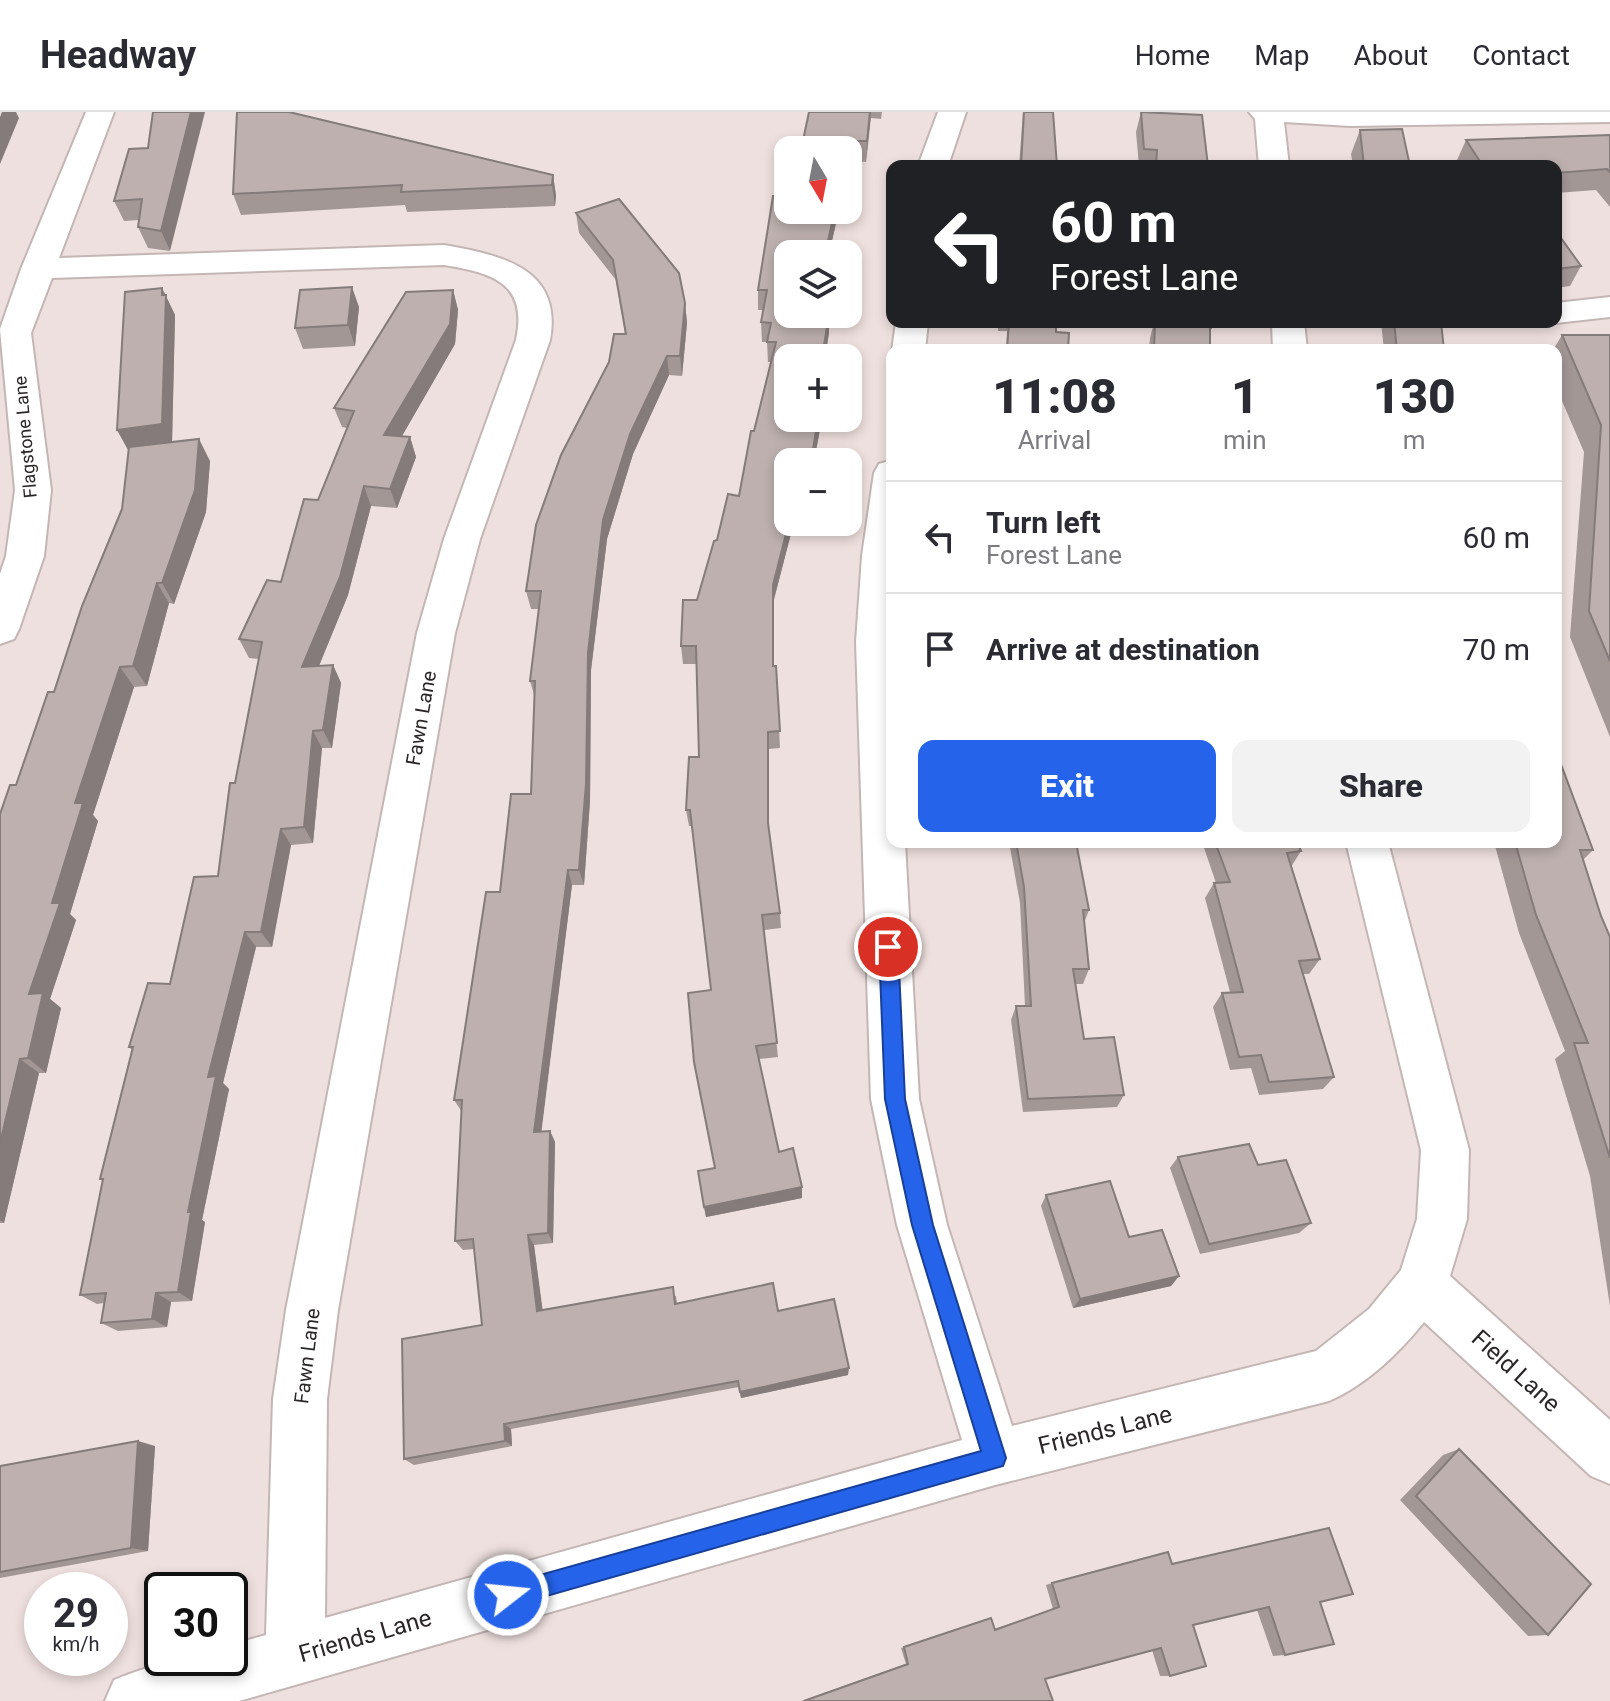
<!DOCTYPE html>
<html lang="en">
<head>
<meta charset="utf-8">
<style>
  :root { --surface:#fff; --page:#f2f2f3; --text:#2b2b33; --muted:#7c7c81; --line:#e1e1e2; --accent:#2563eb }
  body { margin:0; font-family:Roboto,sans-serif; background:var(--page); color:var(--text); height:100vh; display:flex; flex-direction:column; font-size:30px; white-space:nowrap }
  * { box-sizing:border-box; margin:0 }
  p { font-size:26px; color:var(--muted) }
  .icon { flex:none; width:44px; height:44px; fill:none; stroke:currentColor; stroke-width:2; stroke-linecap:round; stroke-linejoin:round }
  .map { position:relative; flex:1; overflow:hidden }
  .panel { position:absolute; left:886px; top:232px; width:676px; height:504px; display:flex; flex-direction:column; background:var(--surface); border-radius:16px; box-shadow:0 4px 12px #0003 }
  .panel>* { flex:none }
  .hud { position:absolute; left:886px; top:48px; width:676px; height:168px; border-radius:16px; box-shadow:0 4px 12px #0003; background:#202124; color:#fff; overflow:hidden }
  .needle { width:52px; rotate:170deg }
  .tools { position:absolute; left:774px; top:24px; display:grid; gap:16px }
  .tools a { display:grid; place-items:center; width:88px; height:88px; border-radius:16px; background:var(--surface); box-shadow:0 4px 12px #0003; font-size:40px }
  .speed { position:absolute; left:24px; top:1460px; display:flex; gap:16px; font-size:40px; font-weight:700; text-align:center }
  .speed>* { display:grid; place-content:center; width:104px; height:104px; border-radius:50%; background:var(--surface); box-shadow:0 4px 12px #0003; line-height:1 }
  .speed small { font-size:20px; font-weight:400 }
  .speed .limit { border:4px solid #111; border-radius:12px; background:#fff; color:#111 }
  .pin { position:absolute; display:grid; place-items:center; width:68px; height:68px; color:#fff; margin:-34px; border:4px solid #fff; border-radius:50%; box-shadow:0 2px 8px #0007 }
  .me { position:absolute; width:88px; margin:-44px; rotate:74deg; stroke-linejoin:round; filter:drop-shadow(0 0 6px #0008) }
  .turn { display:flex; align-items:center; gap:28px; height:168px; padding:0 32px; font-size:36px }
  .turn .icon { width:104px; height:104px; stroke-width:2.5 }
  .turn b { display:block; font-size:56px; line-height:68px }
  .eta { display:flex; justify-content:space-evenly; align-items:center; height:136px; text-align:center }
  .eta b { font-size:48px; font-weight:800; line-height:56px }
  .cta { display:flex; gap:16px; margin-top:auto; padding:16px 32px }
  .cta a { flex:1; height:92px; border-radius:16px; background:var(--accent); color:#fff; font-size:32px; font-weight:800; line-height:92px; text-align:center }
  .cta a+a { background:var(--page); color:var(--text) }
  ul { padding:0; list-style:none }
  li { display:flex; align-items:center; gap:24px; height:112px; padding:0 32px; border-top:2px solid var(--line) }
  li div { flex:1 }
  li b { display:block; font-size:30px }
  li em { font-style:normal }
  header { display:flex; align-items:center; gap:48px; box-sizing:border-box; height:112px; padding:0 40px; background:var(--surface); border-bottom:2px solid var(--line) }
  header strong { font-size:38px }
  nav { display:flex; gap:44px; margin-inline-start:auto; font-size:28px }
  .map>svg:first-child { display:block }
</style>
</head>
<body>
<header>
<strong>Headway</strong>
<nav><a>Home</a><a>Map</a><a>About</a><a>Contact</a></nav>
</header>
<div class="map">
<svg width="1610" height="1589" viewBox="0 0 1610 1589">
  <rect width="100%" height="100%" fill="#eee0df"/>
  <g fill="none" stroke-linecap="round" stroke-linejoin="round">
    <defs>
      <path id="minor" d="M 86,0 L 114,0 L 59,146 L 444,133 C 501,143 563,156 550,228 L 480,427 L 455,521 L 338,1198 L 327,1287 L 325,1506 L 962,1328 L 897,1113 L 871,987 L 856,530 L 862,444 L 874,361 L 879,352 L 892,348 L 892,730 L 905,730 L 919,987 L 947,1113 L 1012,1314 L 1316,1239 L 1369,1197 L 1401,1158 L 1417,1107 L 1421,1038 L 1346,730 L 1388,730 L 1469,1038 L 1467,1107 L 1450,1164 L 1610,1308 L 1610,1372 L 1591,1364 L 1424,1210 C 1399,1241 1366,1273 1329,1289 L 995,1373 L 239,1589 L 105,1589 L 114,1568 C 158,1550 183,1546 230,1546 L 230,1533 L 266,1523 L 273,1287 L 286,1198 L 417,521 L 444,427 L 516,228 C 528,171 493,161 444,153 L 52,166 L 31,221 L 51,378 L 44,444 L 19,517 L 14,527 L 0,532 L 0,462 L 6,444 L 15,378 L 0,217 L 21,157 Z
        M 938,0 L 966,0 L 948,54 L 918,54 Z
        M 1249,0 L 1610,0 L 1610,10 L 1350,14 L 1284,10 L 1289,54 L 1259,54 L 1255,7 Z
        M 1610,185 L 1610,205 L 1556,211 L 1551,210 L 1556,210 L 1556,191 Z
        M 896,210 L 928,210 L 925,238 L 892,239 Z
        M 1272,210 L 1304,210 L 1307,238 L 1273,238 Z"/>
    </defs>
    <!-- minor casing -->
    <use href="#minor" stroke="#c4b6b5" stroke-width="4"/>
    <!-- minor -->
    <use href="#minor" fill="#fff" fill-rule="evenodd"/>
  </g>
  <!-- wall -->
  <path fill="#a39796" d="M 809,0 L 882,0 L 881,7 L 871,6 L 866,50 L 856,49 L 848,93 L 848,38 Z
    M 1023,0 L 1053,0 L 1057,54 L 1019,54 Z
    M 1141,0 L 1208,54 L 1139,54 L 1136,20 Z
    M 1360,18 L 1410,54 L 1353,54 L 1351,42 Z
    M 1610,23 L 1610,95 L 1596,78 L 1556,81 L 1556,54 L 1461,54 L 1457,48 L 1466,28 Z
    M 129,37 L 170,139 L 148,136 L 138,115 L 139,108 L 124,109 L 114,89 Z
    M 553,63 L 556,84 L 555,94 L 407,100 L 405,93 L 241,103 L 233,82 Z
    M 773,84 L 788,85 L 788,98 L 839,98 L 829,142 L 788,142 L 788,202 L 829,202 L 829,221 L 825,246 L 788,246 L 788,306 L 822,306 L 814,350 L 788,350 L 788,410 L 794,410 L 773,491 L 773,554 L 776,554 L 780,636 L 769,637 L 768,716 L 780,801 L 781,816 L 764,818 L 778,945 L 759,947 L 779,1040 L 793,1036 L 802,1075 L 802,1086 L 706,1105 L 698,1059 L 715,1056 L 694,950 L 688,881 L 711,878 L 692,714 L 689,714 L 686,698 L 689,645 L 699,645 L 697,552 L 683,552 L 681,534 L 683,488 L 697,488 L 714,429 L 717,428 L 728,382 L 739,384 L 751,319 L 754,319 L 771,250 L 768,250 L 767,230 L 762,230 L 761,210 L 763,198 L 758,198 L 758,178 Z
    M 576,101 L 685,191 L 687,211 L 682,264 L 669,263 L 633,342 L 607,427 L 591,558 L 590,689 L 584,773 L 572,773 L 541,1019 L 550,1019 L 555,1030 L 553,1131 L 534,1133 L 542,1198 L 676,1184 L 677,1191 L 778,1199 L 848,1263 L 741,1286 L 739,1275 L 511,1317 L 512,1334 L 414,1353 L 404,1347 L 482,1213 L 474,1137 L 463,1138 L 455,1129 L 462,1000 L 454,988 L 500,780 L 531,682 L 535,586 L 530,569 L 539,497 L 531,497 L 526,479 L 625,222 L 616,168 L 579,121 Z
    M 1556,120 L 1581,154 L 1570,174 L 1556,176 Z
    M 162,176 L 175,203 L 172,330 L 210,349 L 206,400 L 174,492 L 169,491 L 147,574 L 134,575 L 93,703 L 98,709 L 70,802 L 76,808 L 50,887 L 61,896 L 46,961 L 39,961 L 4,1111 L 0,1111 L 0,702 L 16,673 L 54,580 L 122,397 Z
    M 453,178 L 458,198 L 455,232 L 402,324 L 410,325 L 416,345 L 397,396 L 371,394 L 348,483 L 319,554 L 333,553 L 341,571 L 332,636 L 322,636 L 313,731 L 291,733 L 272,835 L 256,835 L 223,971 L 229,977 L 202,1108 L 205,1110 L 192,1189 L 171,1190 L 167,1215 L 118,1219 L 101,1211 L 104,1191 L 97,1192 L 80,1183 L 103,1069 L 100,1067 L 132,938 L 129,935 L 170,872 L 218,764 L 259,547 L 249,546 L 239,527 L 281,470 L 318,388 L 347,316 L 342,315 L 334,296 Z
    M 359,195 L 355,234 L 303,237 L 295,216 Z
    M 998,210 L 1056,210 L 1056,220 L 1068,238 L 1006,238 L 1007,219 L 998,219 Z
    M 1154,210 L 1214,210 L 1212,217 L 1210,217 L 1210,238 L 1149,238 L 1150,226 Z
    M 1381,210 L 1441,210 L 1444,238 L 1384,238 Z
    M 1562,223 L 1610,223 L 1610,625 L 1570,525 L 1584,340 L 1556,275 L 1556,238 L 1553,238 Z
    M 1009,730 L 1076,730 L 1089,798 L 1084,811 L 1089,857 L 1083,872 L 1075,872 L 1084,927 L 1124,983 L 1117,995 L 1023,1000 L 1011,908 L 1016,894 L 1025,894 L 1020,791 Z
    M 1202,730 L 1297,730 L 1301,739 L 1291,755 L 1320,847 L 1309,862 L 1303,862 L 1334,965 L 1323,977 L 1259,983 L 1251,956 L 1230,958 L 1213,895 L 1222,881 L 1230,880 L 1205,786 L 1214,771 L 1216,771 Z
    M 1494,730 L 1556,730 L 1593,738 L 1583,748 L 1601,804 L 1610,825 L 1610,1194 L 1590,1064 L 1555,947 L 1565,939 L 1519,821 Z
    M 1178,1045 L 1258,1053 L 1311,1111 L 1299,1121 L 1200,1142 L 1170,1056 Z
    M 1046,1083 L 1129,1125 L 1179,1164 L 1171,1174 L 1073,1196 L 1041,1094 Z
    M 155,1334 L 148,1439 L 0,1466 L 0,1354 Z
    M 1459,1337 L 1548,1523 L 1528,1524 L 1400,1388 L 1443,1343 Z
    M 1172,1452 L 1320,1490 L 1285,1543 L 1273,1544 L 1257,1498 L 1193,1513 L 1170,1564 L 1160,1564 L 1152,1538 L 1045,1567 L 1053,1589 L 801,1589 L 906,1552 L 901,1536 L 991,1506 L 994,1517 L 1053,1497 L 1046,1473 L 1052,1471 Z"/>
  <!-- shaded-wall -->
  <path fill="#847b7a" d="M 2,0 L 16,0 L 19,6 L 0,52 L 0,5 Z
    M 191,0 L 205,0 L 170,139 L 161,119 Z
    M 870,0 L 871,0 L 866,50 L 867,29 Z
    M 856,29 L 856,49 L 848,93 L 848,75 Z
    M 553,63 L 556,84 L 555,94 L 552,73 Z
    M 835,98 L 839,98 L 829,142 L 825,142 Z
    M 352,175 L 359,195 L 355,234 L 348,213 Z
    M 162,176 L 175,203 L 172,332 L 128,338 L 117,318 L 162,183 Z
    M 453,178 L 458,198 L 455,232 L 391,343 L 384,323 Z
    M 685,191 L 687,211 L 682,264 L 680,244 Z
    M 829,202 L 829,221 L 825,246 L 822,246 Z
    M 667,244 L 669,263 L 633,342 L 607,427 L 591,558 L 590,689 L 584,773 L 579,758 L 588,541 L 603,408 L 630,322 Z
    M 818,306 L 822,306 L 814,350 L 811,350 Z
    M 410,325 L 416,345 L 397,396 L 390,377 Z
    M 199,327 L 210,349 L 206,400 L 174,492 L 162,471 Z
    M 364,374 L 371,394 L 348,483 L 311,573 L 302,555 Z
    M 789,410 L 794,410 L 773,491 L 773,473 Z
    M 157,471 L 169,491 L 147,574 L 133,554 Z
    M 333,553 L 341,571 L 332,636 L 323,618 Z
    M 120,555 L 134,575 L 93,703 L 98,709 L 70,802 L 76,808 L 50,887 L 61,896 L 46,961 L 28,946 L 29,882 L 52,791 L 75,691 Z
    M 313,619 L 322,636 L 313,731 L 304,715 Z
    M 281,717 L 291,733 L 272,835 L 261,820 Z
    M 568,758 L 572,773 L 540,1031 L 534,1020 Z
    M 245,820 L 256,835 L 223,971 L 229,977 L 202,1108 L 205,1110 L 192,1189 L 178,1180 L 188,1100 L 208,965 Z
    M 20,947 L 39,961 L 4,1111 L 0,1108 L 0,1031 Z
    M 550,1019 L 555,1030 L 553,1131 L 548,1121 Z
    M 802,1075 L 802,1086 L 706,1105 L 704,1095 Z
    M 528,1123 L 534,1133 L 544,1208 L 537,1199 Z
    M 1179,1164 L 1171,1174 L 1073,1196 L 1080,1187 Z
    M 156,1181 L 171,1190 L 167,1215 L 152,1207 Z
    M 849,1256 L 848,1263 L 741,1286 L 740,1280 Z
    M 504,1312 L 511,1317 L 512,1334 L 505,1329 Z
    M 138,1329 L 155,1334 L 148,1439 L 131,1436 Z"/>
  <!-- building -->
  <path fill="#bdb0ae" stroke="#847b7a" stroke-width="2" d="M 153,0 L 191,0 L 161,119 L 138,115 L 142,87 L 114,89 L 129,37 L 148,36 Z
    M 237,0 L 289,0 L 553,63 L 552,73 L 401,80 L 402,73 L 233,82 Z
    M 809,0 L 870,0 L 867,29 L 856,29 L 848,75 L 848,38 L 801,38 Z
    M 1024,0 L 1053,0 L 1057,54 L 1021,54 Z
    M 1141,0 L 1202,3 L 1208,54 L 1156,54 L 1157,38 L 1144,37 Z
    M 1402,17 L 1410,54 L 1364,54 L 1360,18 Z
    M 1610,23 L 1610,60 L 1607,57 L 1556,61 L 1556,54 L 1483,54 L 1466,28 Z
    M 773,84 L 788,85 L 788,98 L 835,98 L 825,142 L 788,142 L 788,202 L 829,202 L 822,246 L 788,246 L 788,306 L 818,306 L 811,350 L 788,350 L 789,410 L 773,473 L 773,554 L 776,554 L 780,619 L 768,620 L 768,711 L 780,801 L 762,803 L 777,931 L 756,934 L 779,1040 L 793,1036 L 802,1075 L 704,1095 L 698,1059 L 715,1056 L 694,950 L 688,881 L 711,878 L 690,698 L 686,698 L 689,645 L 699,645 L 696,534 L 681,534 L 683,488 L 697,488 L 714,429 L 717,428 L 728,382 L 739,384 L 751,319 L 754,319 L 776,230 L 767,230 L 771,211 L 761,210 L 767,178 L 758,178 Z
    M 619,87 L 679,161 L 685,191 L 680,244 L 667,244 L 630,322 L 603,408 L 588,541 L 586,672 L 579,758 L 568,758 L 534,1020 L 550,1019 L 548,1121 L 528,1123 L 537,1199 L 673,1175 L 675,1192 L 773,1171 L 778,1199 L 834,1187 L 849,1256 L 740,1280 L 738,1269 L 504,1312 L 505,1329 L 404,1347 L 402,1227 L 482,1213 L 473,1127 L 455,1129 L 462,988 L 454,988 L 486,780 L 500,780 L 511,682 L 531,682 L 535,569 L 530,569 L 541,479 L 526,479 L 536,413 L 561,343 L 609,250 L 614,222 L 626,222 L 613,148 L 576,101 Z
    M 1556,120 L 1556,119 L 1581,154 L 1556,157 Z
    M 352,175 L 348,213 L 295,216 L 300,178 Z
    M 162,176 L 162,183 L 166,183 L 162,312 L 117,318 L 125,180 Z
    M 453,178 L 450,212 L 384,323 L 410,325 L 390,377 L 364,374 L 340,465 L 302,555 L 333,553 L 323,618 L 313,619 L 304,715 L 281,717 L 261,820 L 245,820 L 208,965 L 216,964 L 188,1100 L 191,1100 L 178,1180 L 156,1181 L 152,1207 L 101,1211 L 106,1181 L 80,1183 L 103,1067 L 100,1067 L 133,935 L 129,935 L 148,871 L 170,872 L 194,765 L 218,764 L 230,671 L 235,671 L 262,530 L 239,527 L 267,468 L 281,470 L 304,387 L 318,388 L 354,299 L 334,296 L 406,180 Z
    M 1009,210 L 1056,210 L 1056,220 L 1069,221 L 1068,238 L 1007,238 Z
    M 1155,210 L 1210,210 L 1210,238 L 1154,238 Z
    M 1394,210 L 1441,210 L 1444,238 L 1397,238 Z
    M 1562,223 L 1610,223 L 1610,549 L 1589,499 L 1601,313 Z
    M 199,327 L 195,378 L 162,471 L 157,471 L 133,554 L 120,555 L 75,691 L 83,691 L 52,791 L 60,791 L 29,882 L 43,881 L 28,946 L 20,947 L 0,1031 L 0,702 L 10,673 L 16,673 L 48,580 L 54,580 L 82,494 L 122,397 L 129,335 Z
    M 1556,639 L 1593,738 L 1580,738 L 1601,804 L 1610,825 L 1610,1046 L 1574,931 L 1588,931 L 1536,803 L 1515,730 L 1556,730 Z
    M 1016,730 L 1076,730 L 1089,798 L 1083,798 L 1089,857 L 1073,857 L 1084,927 L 1114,925 L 1124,983 L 1028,987 L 1016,894 L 1031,894 L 1024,775 Z
    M 1215,730 L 1297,730 L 1301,739 L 1287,741 L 1320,847 L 1299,849 L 1334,965 L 1269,970 L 1261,943 L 1239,945 L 1222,881 L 1243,880 L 1214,771 L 1230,770 Z
    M 1249,1032 L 1258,1053 L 1286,1048 L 1311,1111 L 1209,1132 L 1178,1045 Z
    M 1110,1069 L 1129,1125 L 1162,1118 L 1179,1164 L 1080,1187 L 1046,1083 Z
    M 138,1329 L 131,1436 L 0,1460 L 0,1354 Z
    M 1459,1337 L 1591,1472 L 1548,1523 L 1416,1384 Z
    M 1329,1416 L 1353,1482 L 1320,1490 L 1334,1532 L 1285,1543 L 1269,1495 L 1193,1513 L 1206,1554 L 1170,1564 L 1161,1536 L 1045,1567 L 1053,1589 L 804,1589 L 908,1552 L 904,1535 L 991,1506 L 995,1518 L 1059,1495 L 1052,1471 L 1168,1440 L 1172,1452 Z"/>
  <!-- route -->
  <path fill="#2563eb" stroke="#184099" stroke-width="2" d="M 888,826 L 895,829 L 898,835 L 905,987 L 933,1113 L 1006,1346 L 1003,1354 L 508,1495 L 500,1492 L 496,1483 L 500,1475 L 508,1472 L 981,1339 L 912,1113 L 885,987 L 879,835 L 882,829 Z"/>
  <g text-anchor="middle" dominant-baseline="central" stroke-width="8" stroke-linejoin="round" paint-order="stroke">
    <!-- far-street labels -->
    <g font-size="18" fill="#2c2727" stroke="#fff">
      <text transform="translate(25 325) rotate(-95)">Flagstone Lane</text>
    </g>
    <!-- street labels -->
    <g font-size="20" fill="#2c2727" stroke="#fff">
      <text transform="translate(421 606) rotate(-80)">Fawn Lane</text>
      <text transform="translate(307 1244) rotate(-83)">Fawn Lane</text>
    </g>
    <!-- near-street labels -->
    <g font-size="24" fill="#2c2727" stroke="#fff">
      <text transform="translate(1516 1259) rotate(42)">Field Lane</text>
      <text transform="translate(1105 1318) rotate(-14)">Friends Lane</text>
      <text transform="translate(365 1524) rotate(-16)">Friends Lane</text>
    </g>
  </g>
</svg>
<div class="tools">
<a><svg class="needle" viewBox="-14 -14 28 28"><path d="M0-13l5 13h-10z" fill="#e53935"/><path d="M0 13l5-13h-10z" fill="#7c7c81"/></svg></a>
<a><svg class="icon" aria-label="layers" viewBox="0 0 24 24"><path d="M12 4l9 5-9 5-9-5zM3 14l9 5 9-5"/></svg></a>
<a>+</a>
<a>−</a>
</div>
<div class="speed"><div>29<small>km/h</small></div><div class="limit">30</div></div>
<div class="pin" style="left:888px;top:835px;background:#d93025"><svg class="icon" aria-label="arrive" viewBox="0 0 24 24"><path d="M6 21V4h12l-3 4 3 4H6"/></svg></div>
<svg class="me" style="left:508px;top:1483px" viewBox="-20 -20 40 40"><circle r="17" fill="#2563eb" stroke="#fff" stroke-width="3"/><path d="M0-11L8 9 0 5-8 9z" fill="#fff"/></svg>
<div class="hud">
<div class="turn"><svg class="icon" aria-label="left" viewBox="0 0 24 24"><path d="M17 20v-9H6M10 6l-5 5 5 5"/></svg><div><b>60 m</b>Forest Lane</div></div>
</div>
<section class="panel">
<div class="eta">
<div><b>11:08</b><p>Arrival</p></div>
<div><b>1</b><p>min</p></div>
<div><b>130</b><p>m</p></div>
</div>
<ul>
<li><svg class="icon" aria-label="left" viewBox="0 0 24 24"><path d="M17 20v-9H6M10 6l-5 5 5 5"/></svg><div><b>Turn left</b><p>Forest Lane</p></div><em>60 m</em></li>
<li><svg class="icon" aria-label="arrive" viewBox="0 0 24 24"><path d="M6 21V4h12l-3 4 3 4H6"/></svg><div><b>Arrive at destination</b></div><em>70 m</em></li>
</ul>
<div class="cta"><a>Exit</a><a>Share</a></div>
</section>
</div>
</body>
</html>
